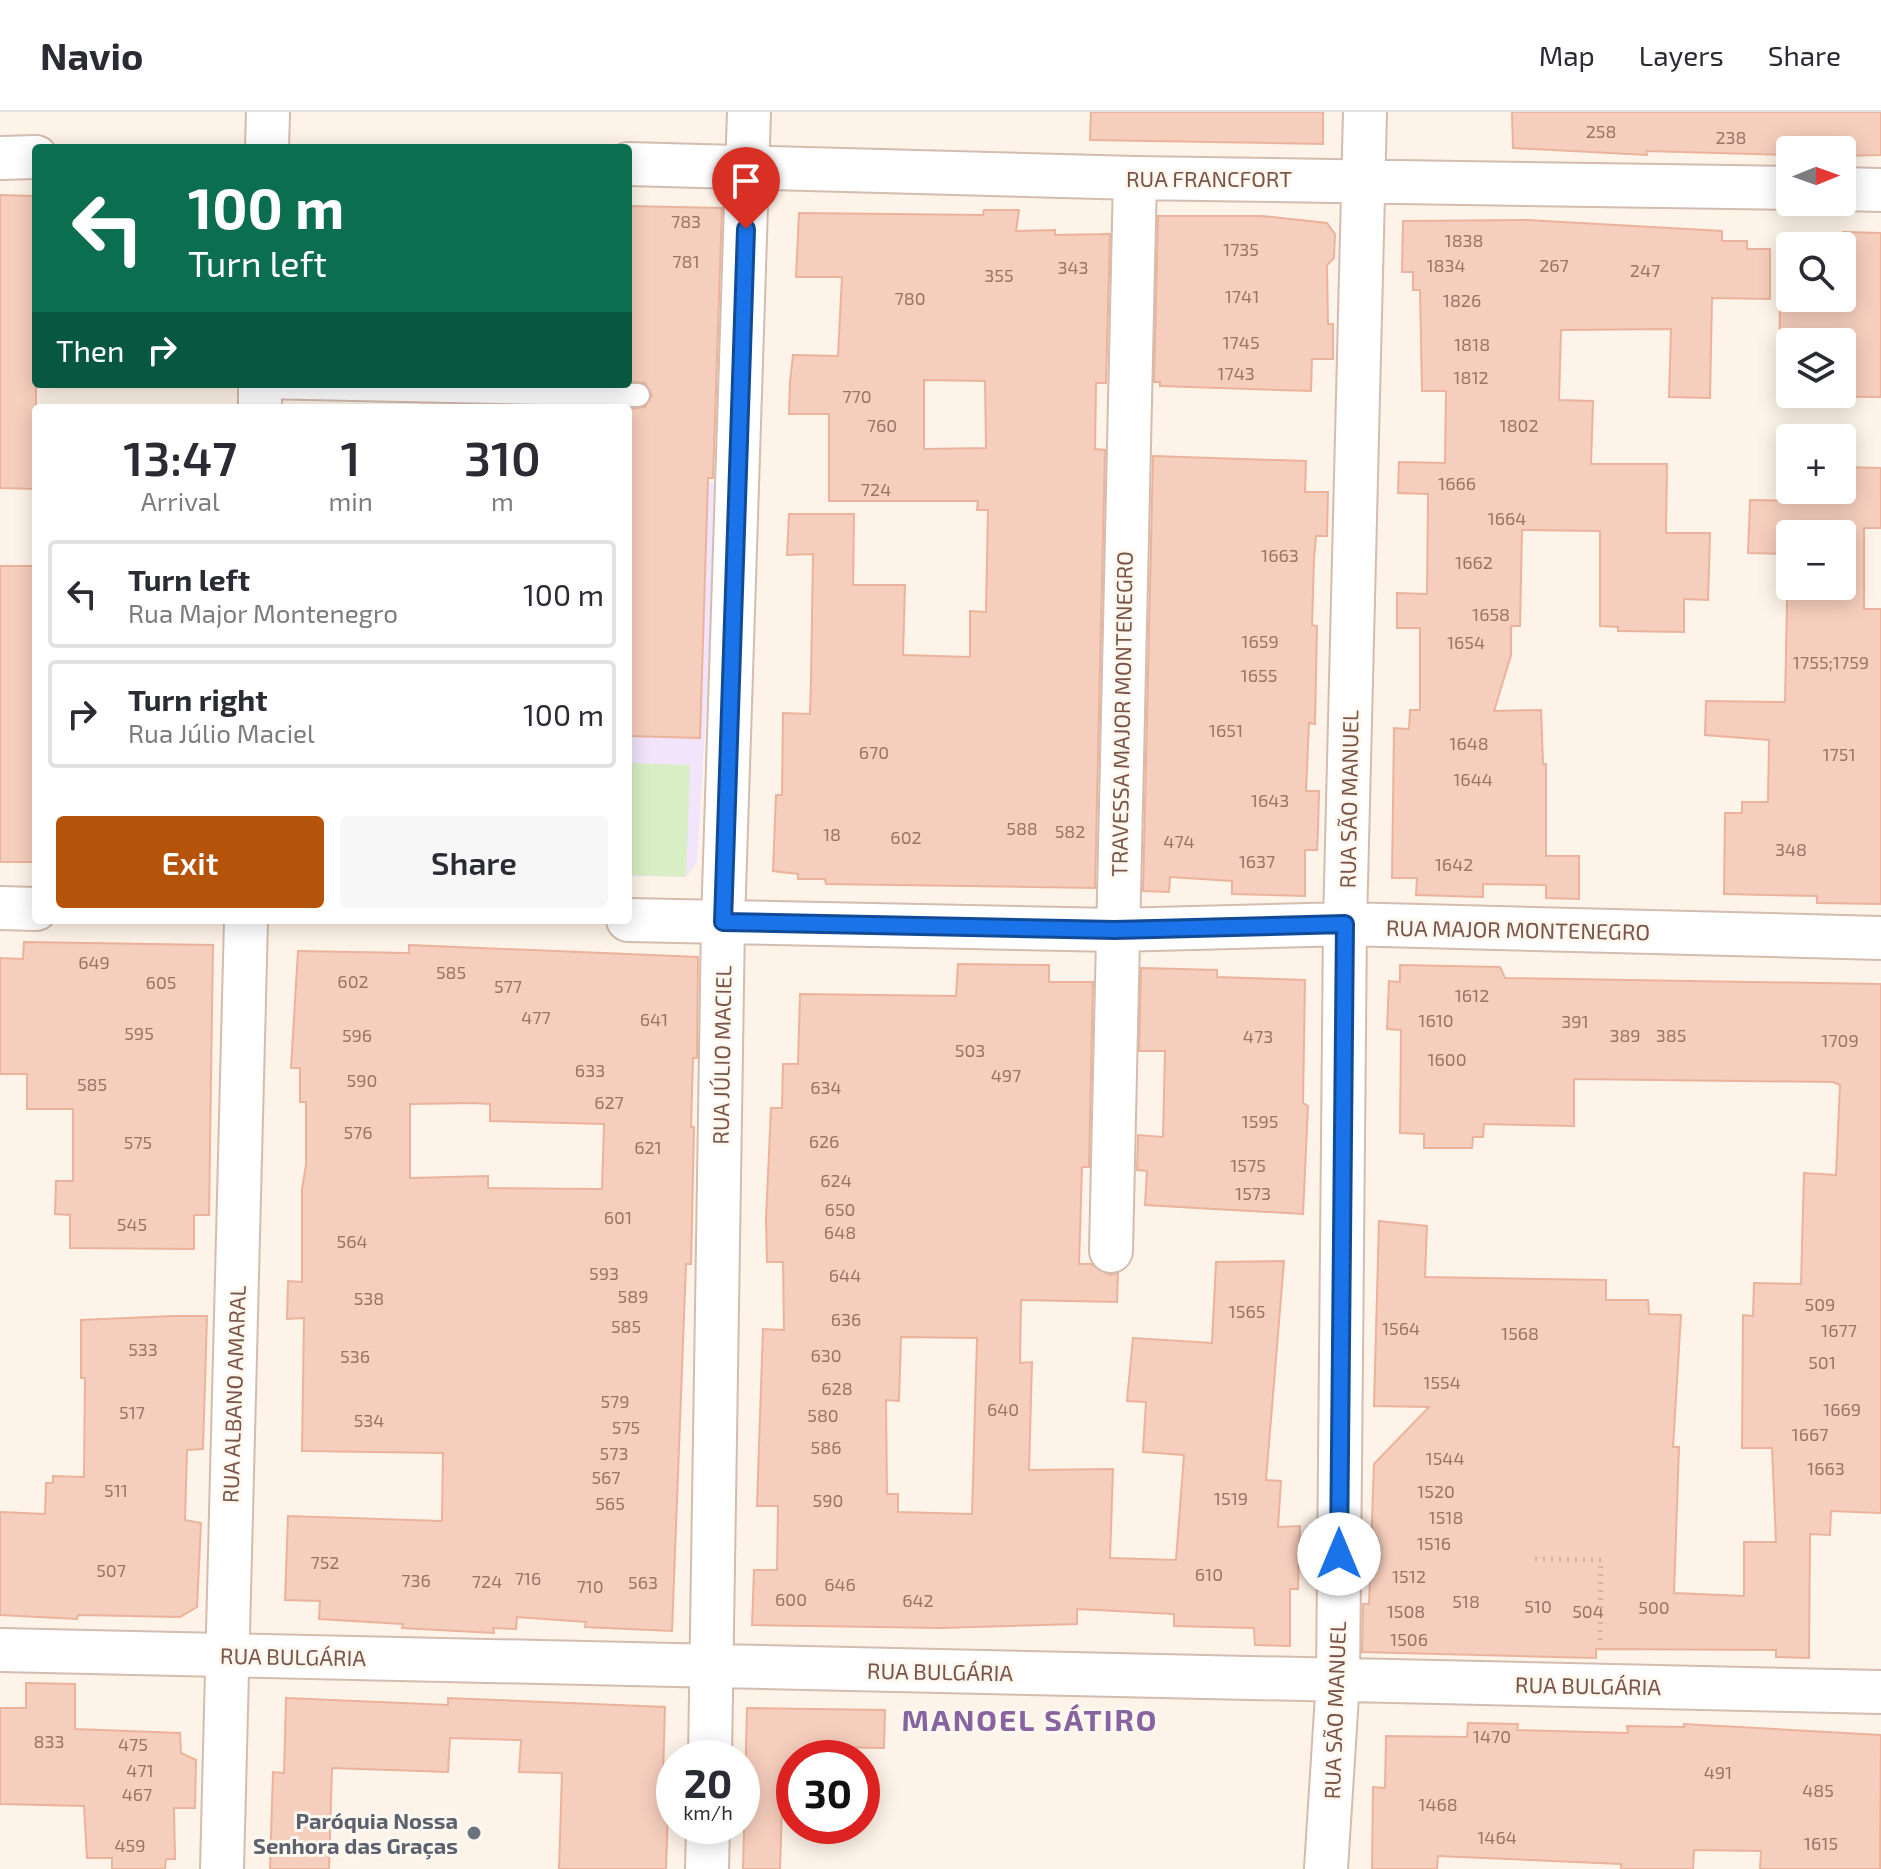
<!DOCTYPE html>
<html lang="en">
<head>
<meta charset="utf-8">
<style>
  :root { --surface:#fff; --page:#f7f7f7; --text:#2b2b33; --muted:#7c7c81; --line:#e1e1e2; --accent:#b45309 }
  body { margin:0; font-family:"Exo 2",sans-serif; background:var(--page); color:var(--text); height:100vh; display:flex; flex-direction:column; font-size:30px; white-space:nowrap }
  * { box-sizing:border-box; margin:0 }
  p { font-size:26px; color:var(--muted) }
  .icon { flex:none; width:44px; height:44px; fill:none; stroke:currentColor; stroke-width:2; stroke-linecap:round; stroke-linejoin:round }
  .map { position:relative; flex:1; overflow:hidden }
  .drawer { position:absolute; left:32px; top:292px; width:600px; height:520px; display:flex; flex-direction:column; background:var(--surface); border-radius:8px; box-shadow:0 4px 20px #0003 }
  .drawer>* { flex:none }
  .top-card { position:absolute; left:32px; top:32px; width:600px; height:244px; border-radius:8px; box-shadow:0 4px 20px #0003; background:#0b6e4f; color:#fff; overflow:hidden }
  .needle { width:52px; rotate:89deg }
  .buttons { position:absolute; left:1776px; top:24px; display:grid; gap:16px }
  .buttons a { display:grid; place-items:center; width:80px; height:80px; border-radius:8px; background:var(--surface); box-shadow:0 4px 20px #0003; font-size:40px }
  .speed { position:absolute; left:656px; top:1628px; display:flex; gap:16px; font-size:40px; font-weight:700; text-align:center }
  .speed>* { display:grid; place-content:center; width:104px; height:104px; border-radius:50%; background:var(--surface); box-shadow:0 4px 20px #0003; line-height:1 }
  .speed small { font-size:20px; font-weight:400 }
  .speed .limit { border:12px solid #d22; background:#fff; color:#111 }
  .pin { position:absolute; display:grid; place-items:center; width:68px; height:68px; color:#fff; margin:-82px -34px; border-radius:50% 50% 50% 0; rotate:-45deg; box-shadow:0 0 8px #0007 }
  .pin .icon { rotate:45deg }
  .me { position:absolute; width:88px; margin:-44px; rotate:0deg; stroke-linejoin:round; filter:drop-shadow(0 0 6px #0008) }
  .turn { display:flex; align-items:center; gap:28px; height:168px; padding:0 24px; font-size:36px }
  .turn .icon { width:104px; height:104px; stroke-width:2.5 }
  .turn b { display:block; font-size:56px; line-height:68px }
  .then { display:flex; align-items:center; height:76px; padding:0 24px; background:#0003; gap:16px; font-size:30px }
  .eta { display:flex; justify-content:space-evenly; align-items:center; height:136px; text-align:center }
  .eta b { font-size:48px; font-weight:600; line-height:56px }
  .cta { display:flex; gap:16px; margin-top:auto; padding:16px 24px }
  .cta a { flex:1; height:92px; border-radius:8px; background:var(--accent); color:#fff; font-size:32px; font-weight:600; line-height:92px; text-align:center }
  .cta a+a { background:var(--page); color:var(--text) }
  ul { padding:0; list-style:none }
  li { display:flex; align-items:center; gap:24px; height:108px; margin:0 16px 12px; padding:0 8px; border:4px solid var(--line); border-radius:8px }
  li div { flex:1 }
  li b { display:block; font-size:30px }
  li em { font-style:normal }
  header { display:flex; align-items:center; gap:48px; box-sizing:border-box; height:112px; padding:0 40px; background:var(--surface); border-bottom:2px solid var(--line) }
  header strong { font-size:38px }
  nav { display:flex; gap:44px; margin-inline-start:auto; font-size:28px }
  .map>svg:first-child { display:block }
</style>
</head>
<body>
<header>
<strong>Navio</strong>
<nav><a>Map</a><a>Layers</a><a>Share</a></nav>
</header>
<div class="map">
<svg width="1881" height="1757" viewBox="0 0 1881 1757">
  <rect width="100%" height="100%" fill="#fef3e8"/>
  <!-- education -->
  <path fill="#f1e4fb" d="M 628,365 L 720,370 L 697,750 L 686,765 L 628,764 Z"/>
  <!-- green -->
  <path fill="#d9eec4" d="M 628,651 L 690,653 L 686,765 L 628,763 Z"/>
  <!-- building -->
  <path fill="#f6cebd" stroke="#ebb39b" stroke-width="2" fill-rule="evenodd" d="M 1091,0 L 1323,0 L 1323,32 L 1090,28 Z
    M 1512,0 L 1881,0 L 1881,43 L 1842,44 L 1842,38 L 1790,38 L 1790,43 L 1646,39 L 1647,43 L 1513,36 Z
    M 0,83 L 36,84 L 36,377 L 0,376 Z
    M 628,94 L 722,96 L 713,366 L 708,366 L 700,626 L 628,624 L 628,297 L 645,295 L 652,283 L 645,271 L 628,269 Z
    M 984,98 L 1019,98 L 1016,119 L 1055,118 L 1055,123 L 1110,122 L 1106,271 L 1096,271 L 1095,337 L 1105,338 L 1095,776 L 826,772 L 825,767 L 798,767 L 798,762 L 773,759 L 776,683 L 782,683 L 783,601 L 810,602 L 811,569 L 813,442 L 787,443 L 789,402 L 854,402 L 853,473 L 905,473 L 903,543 L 970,545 L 970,499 L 986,500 L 988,398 L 977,398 L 978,389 L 829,389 L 829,302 L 789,302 L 790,270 L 793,243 L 838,244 L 842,165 L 796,165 L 799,101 L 983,103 ZM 924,268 L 985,269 L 986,336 L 924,337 Z
    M 1158,104 L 1262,104 L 1327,111 L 1335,122 L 1334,146 L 1327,153 L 1328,212 L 1333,212 L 1333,247 L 1312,247 L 1311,279 L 1160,274 L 1160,270 L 1154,270 Z
    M 1527,108 L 1722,119 L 1722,129 L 1747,129 L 1747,137 L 1770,137 L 1770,187 L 1712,186 L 1710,286 L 1669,285 L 1671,217 L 1561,218 L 1559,288 L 1593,289 L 1591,352 L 1667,352 L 1666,421 L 1710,421 L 1708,488 L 1684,487 L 1684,520 L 1618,519 L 1618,515 L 1600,514 L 1600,419 L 1522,418 L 1520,514 L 1511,514 L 1511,543 L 1494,599 L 1541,598 L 1543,652 L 1546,652 L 1546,744 L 1579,744 L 1579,787 L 1546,786 L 1546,773 L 1483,772 L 1483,785 L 1416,783 L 1417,766 L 1392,766 L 1394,616 L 1409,617 L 1410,598 L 1420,598 L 1420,516 L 1397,516 L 1397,481 L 1427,482 L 1428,382 L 1398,381 L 1399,350 L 1445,351 L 1446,279 L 1422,279 L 1420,178 L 1413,178 L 1413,160 L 1402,160 L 1403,109 Z
    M 1843,120 L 1881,121 L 1881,285 L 1779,284 L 1780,188 L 1842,186 ZM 1790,230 L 1842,230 L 1842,282 L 1790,282 Z
    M 1153,344 L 1306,349 L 1305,380 L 1328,380 L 1327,424 L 1316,424 L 1314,447 L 1312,513 L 1317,514 L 1315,612 L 1309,611 L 1306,679 L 1319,679 L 1318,718 L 1317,738 L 1305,738 L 1305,784 L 1232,782 L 1232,769 L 1170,765 L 1169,780 L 1143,779 Z
    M 1842,355 L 1881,356 L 1881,416 L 1864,416 L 1864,497 L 1881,497 L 1881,792 L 1817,791 L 1817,784 L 1724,782 L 1725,701 L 1742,701 L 1742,690 L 1768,690 L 1769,628 L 1705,623 L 1706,589 L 1785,590 L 1788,442 L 1748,441 L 1750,388 L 1809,389 L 1809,378 L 1842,378 ZM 1790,422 L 1842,422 L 1842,474 L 1790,474 Z
    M 0,454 L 36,454 L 36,750 L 0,750 Z
    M 24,830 L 213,833 L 209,1103 L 194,1103 L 194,1137 L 70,1136 L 70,1103 L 55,1102 L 56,1069 L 73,1069 L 73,997 L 27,997 L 27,962 L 0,962 L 0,846 L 23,847 Z
    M 409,833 L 698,845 L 697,946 L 693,946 L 691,1015 L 694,1015 L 691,1152 L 686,1152 L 672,1519 L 585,1515 L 586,1510 L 517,1505 L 516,1517 L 493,1516 L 494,1521 L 402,1516 L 403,1512 L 319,1507 L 320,1489 L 285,1488 L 288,1404 L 442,1409 L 443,1341 L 302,1339 L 304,1206 L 287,1207 L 288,1169 L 302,1170 L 302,1077 L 306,1053 L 306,990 L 300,990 L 300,956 L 291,956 L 298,839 L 409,841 ZM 474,991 L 490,992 L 490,1009 L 604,1012 L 602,1077 L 488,1076 L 488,1064 L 410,1066 L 410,992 Z
    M 958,852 L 1049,853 L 1049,870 L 1093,870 L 1089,1055 L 1082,1055 L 1079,1152 L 1091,1152 L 1110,1163 L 1118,1161 L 1117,1190 L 1021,1188 L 1020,1251 L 1032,1250 L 1029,1358 L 1113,1357 L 1110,1446 L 1176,1448 L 1184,1343 L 1143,1340 L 1146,1290 L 1127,1289 L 1133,1226 L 1212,1231 L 1216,1150 L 1284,1149 L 1266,1368 L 1281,1369 L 1278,1415 L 1300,1414 L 1298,1477 L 1290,1477 L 1290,1534 L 1255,1533 L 1254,1516 L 1174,1514 L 1174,1502 L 1077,1497 L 1077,1512 L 941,1516 L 752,1513 L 754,1458 L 777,1458 L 778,1394 L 757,1394 L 763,1217 L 784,1218 L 783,1150 L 767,1150 L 766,1107 L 771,996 L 782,996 L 783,952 L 798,952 L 800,882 L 956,884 ZM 901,1225 L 977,1226 L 972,1402 L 898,1400 L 898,1382 L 887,1382 L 886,1288 L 899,1289 Z
    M 1400,853 L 1500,855 L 1505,866 L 1881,872 L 1881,1401 L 1831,1399 L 1830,1423 L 1810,1422 L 1809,1546 L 1776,1545 L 1776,1538 L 1596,1537 L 1596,1546 L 1362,1540 L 1363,1492 L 1369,1492 L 1374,1352 L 1429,1295 L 1374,1294 L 1379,1109 L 1427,1114 L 1425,1165 L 1606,1168 L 1606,1188 L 1648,1188 L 1649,1202 L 1681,1203 L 1673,1335 L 1679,1335 L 1674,1481 L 1744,1484 L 1744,1430 L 1776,1430 L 1772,1336 L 1742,1336 L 1743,1203 L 1753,1204 L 1754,1171 L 1801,1172 L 1804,1061 L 1836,1063 L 1840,973 L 1833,970 L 1574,967 L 1574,1014 L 1484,1012 L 1483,1025 L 1473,1025 L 1472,1036 L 1424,1036 L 1424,1022 L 1400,1021 L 1401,918 L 1387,917 L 1389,869 L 1400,870 Z
    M 1141,856 L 1217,858 L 1217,865 L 1305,868 L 1303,991 L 1308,994 L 1303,1102 L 1145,1093 L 1147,1059 L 1137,1058 L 1138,1023 L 1163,1025 L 1165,939 L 1139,939 Z
    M 173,1204 L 207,1204 L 203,1337 L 187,1338 L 185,1408 L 201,1411 L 197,1495 L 180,1505 L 78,1503 L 77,1507 L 0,1503 L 0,1400 L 45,1402 L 46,1371 L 53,1371 L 53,1364 L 84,1365 L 85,1266 L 81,1266 L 81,1208 Z
    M 26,1571 L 75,1572 L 75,1617 L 180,1621 L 181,1641 L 196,1648 L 195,1696 L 174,1696 L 175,1747 L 166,1747 L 165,1757 L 112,1757 L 112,1746 L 87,1746 L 84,1694 L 0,1692 L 0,1596 L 26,1596 Z
    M 286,1586 L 448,1593 L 448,1586 L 665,1595 L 662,1697 L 668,1697 L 666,1757 L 559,1757 L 562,1661 L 519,1660 L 521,1628 L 450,1626 L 448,1660 L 332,1656 L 329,1757 L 270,1757 L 273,1660 L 284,1661 Z
    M 747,1596 L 885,1598 L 884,1636 L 827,1635 L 827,1646 L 794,1646 L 794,1667 L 783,1667 L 780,1757 L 743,1757 Z
    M 1468,1611 L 1518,1612 L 1517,1618 L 1628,1621 L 1627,1614 L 1684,1615 L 1684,1612 L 1881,1623 L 1880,1757 L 1760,1757 L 1761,1739 L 1694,1738 L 1693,1757 L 1621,1757 L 1621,1752 L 1438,1744 L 1437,1757 L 1372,1757 L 1373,1675 L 1385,1676 L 1386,1624 L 1467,1625 Z"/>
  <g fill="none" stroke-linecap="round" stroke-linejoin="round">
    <defs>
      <path id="lane" d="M 260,275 L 638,283"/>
      <path id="street" d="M 267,36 L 268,0
        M 0,46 L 36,45
        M 628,52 L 1135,66 L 1790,76
        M 1842,77 L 1881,78
        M 260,296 L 260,272
        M 0,796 L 36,797
        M 628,808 L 1115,818 L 1345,812 L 1881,826
        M 1111,1139 L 1135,66
        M 0,1538 L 1881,1580
        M 710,1646 L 723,810 L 749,0
        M 222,1757 L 246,808
        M 707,1757 L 708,1714
        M 1326,1757 L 1338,1568 L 1345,812 L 1365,0"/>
    </defs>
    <!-- lane casing -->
    <use href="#lane" stroke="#d4bcae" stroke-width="26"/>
    <!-- street casing -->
    <use href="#street" stroke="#d4bcae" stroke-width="46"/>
    <!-- path -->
    <path stroke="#dcb19f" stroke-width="5" stroke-dasharray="2 6" stroke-linecap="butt" d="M 1535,1447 L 1601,1448 L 1600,1533"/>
    <!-- lane -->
    <use href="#lane" stroke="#fff" stroke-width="22"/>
    <!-- street -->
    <use href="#street" stroke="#fff" stroke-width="42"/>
  </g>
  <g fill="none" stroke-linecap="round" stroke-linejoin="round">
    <defs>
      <path id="route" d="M 746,117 L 723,810 L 1115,818 L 1345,812 L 1339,1442"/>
    </defs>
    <!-- route casing -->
    <use href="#route" stroke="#114b97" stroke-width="20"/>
    <!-- route -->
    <use href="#route" stroke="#1a73e8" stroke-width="14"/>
  </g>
  <!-- markers -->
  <circle fill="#6b7280" stroke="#fff8f0" stroke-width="3" cx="474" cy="1721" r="8"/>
  <g text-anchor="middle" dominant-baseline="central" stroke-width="6" stroke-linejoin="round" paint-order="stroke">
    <!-- number labels -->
    <g font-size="18" fill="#9a7465">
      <text x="1601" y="19">258</text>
      <text x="1731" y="25">238</text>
      <text x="686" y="109">783</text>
      <text x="1464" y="128">1838</text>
      <text x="1241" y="137">1735</text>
      <text x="686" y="149">781</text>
      <text x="1446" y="153">1834</text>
      <text x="1554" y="153">267</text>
      <text x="1073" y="155">343</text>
      <text x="1645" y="158">247</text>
      <text x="999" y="163">355</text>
      <text x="1242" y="184">1741</text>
      <text x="910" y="186">780</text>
      <text x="1462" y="188">1826</text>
      <text x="1241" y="230">1745</text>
      <text x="1472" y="232">1818</text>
      <text x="1236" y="261">1743</text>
      <text x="1471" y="265">1812</text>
      <text x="857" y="284">770</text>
      <text x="882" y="313">760</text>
      <text x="1519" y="313">1802</text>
      <text x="1457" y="371">1666</text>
      <text x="876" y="377">724</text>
      <text x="1507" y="406">1664</text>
      <text x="1280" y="443">1663</text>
      <text x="1474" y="450">1662</text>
      <text x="1491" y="502">1658</text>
      <text x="1260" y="529">1659</text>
      <text x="1466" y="530">1654</text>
      <text x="1831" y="550">1755;1759</text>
      <text x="1259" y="563">1655</text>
      <text x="1226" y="618">1651</text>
      <text x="1469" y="631">1648</text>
      <text x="874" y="640">670</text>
      <text x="1839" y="642">1751</text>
      <text x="1473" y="667">1644</text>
      <text x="1270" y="688">1643</text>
      <text x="1022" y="716">588</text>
      <text x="1070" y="719">582</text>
      <text x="832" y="722">18</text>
      <text x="906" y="725">602</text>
      <text x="1179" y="729">474</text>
      <text x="1791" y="737">348</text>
      <text x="1257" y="749">1637</text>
      <text x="1454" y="752">1642</text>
      <text x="94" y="850">649</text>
      <text x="451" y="860">585</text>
      <text x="353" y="869">602</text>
      <text x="161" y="870">605</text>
      <text x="508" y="874">577</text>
      <text x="1472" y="883">1612</text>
      <text x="536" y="905">477</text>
      <text x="654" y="907">641</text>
      <text x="1436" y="908">1610</text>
      <text x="1575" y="909">391</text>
      <text x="139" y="921">595</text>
      <text x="357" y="923">596</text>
      <text x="1625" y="923">389</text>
      <text x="1671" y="923">385</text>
      <text x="1258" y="924">473</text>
      <text x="1840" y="928">1709</text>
      <text x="970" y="938">503</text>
      <text x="1447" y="947">1600</text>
      <text x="590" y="958">633</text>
      <text x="1006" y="963">497</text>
      <text x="362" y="968">590</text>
      <text x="92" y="972">585</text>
      <text x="826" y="975">634</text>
      <text x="609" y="990">627</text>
      <text x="1260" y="1009">1595</text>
      <text x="358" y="1020">576</text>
      <text x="824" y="1029">626</text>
      <text x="138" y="1030">575</text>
      <text x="648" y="1035">621</text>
      <text x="1248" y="1053">1575</text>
      <text x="836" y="1068">624</text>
      <text x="1253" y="1081">1573</text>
      <text x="840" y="1097">650</text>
      <text x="618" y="1105">601</text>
      <text x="132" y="1112">545</text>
      <text x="840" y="1120">648</text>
      <text x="352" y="1129">564</text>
      <text x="604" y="1161">593</text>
      <text x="845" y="1163">644</text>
      <text x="633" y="1184">589</text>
      <text x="369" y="1186">538</text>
      <text x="1820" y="1192">509</text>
      <text x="1247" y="1199">1565</text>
      <text x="846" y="1207">636</text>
      <text x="626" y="1214">585</text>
      <text x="1401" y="1216">1564</text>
      <text x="1839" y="1218">1677</text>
      <text x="1520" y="1221">1568</text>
      <text x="143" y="1237">533</text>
      <text x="826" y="1243">630</text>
      <text x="355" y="1244">536</text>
      <text x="1822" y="1250">501</text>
      <text x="1442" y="1270">1554</text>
      <text x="837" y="1276">628</text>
      <text x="615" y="1289">579</text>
      <text x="1003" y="1297">640</text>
      <text x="1842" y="1297">1669</text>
      <text x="132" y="1300">517</text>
      <text x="823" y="1303">580</text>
      <text x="369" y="1308">534</text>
      <text x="626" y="1315">575</text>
      <text x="1810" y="1322">1667</text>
      <text x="826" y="1335">586</text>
      <text x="614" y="1341">573</text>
      <text x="1445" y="1346">1544</text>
      <text x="1826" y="1356">1663</text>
      <text x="606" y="1365">567</text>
      <text x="116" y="1378">511</text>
      <text x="1436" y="1379">1520</text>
      <text x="1231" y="1386">1519</text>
      <text x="828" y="1388">590</text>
      <text x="610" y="1391">565</text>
      <text x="1446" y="1405">1518</text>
      <text x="1434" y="1431">1516</text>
      <text x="325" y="1450">752</text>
      <text x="111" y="1458">507</text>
      <text x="1209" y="1462">610</text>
      <text x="1409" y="1464">1512</text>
      <text x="528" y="1466">716</text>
      <text x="416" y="1468">736</text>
      <text x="487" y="1469">724</text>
      <text x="643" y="1470">563</text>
      <text x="840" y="1472">646</text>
      <text x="590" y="1474">710</text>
      <text x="791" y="1487">600</text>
      <text x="918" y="1488">642</text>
      <text x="1466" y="1489">518</text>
      <text x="1538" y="1494">510</text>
      <text x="1654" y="1495">500</text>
      <text x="1406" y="1499">1508</text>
      <text x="1588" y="1499">504</text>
      <text x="1409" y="1527">1506</text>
      <text x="1492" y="1624">1470</text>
      <text x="49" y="1629">833</text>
      <text x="133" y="1632">475</text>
      <text x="140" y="1658">471</text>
      <text x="1718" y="1660">491</text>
      <text x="1818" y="1678">485</text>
      <text x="137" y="1682">467</text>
      <text x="1438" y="1692">1468</text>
      <text x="1497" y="1725">1464</text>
      <text x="1821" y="1731">1615</text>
      <text x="130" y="1733">459</text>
    </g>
    <!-- street labels -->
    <g font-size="22" fill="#7b5648" stroke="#fff8f0">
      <text x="1209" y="66">RUA FRANCFORT</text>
      <text transform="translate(1121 602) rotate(-89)">TRAVESSA MAJOR MONTENEGRO</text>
      <text transform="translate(1348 687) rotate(-89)">RUA SÃO MANUEL</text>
      <text transform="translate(1518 817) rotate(1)">RUA MAJOR MONTENEGRO</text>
      <text transform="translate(721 943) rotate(-89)">RUA JÚLIO MACIEL</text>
      <text transform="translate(233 1282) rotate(-88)">RUA ALBANO AMARAL</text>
      <text transform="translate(293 1544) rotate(1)">RUA BULGÁRIA</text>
      <text transform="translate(940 1559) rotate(1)">RUA BULGÁRIA</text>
      <text transform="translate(1588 1573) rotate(1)">RUA BULGÁRIA</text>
      <text transform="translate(1334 1598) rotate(-88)">RUA SÃO MANUEL</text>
    </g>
    <!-- worship labels -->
    <g font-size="22" font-weight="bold" fill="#5b616d" stroke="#fff8f0" text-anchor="end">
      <text x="458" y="1708">Paróquia Nossa<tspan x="458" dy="25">Senhora das Graças</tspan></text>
    </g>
    <!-- district labels -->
    <g font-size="30" font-weight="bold" letter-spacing="2" fill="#86649f" stroke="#fff8f0">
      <text x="1030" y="1607">MANOEL SÁTIRO</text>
    </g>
  </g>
</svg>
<div class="buttons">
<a><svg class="needle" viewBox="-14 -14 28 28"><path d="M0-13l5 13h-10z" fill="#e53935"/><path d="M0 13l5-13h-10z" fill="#7c7c81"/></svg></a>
<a><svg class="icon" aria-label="search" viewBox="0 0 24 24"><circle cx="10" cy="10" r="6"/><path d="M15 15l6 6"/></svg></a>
<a><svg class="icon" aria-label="layers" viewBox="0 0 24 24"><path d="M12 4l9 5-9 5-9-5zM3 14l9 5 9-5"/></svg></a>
<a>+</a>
<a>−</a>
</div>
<div class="speed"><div>20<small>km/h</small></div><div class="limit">30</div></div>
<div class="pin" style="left:746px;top:117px;background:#d93025"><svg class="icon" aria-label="arrive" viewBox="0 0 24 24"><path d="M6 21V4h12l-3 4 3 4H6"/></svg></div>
<svg class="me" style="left:1339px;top:1442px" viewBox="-20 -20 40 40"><circle r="19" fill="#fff"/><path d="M0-13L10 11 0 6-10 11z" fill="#1a73e8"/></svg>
<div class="top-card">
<div class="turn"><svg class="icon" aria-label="left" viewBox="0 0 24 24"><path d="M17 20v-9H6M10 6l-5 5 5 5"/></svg><div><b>100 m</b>Turn left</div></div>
<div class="then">Then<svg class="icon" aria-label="right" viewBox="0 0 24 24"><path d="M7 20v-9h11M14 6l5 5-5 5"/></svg></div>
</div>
<section class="drawer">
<div class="eta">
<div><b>13:47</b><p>Arrival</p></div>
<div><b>1</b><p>min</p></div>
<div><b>310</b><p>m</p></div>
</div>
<ul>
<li><svg class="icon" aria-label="left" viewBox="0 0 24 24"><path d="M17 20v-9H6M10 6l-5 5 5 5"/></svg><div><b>Turn left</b><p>Rua Major Montenegro</p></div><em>100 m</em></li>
<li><svg class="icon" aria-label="right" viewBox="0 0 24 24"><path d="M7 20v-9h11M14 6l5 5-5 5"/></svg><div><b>Turn right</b><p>Rua Júlio Maciel</p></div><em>100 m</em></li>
</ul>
<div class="cta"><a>Exit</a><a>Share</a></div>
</section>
</div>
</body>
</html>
